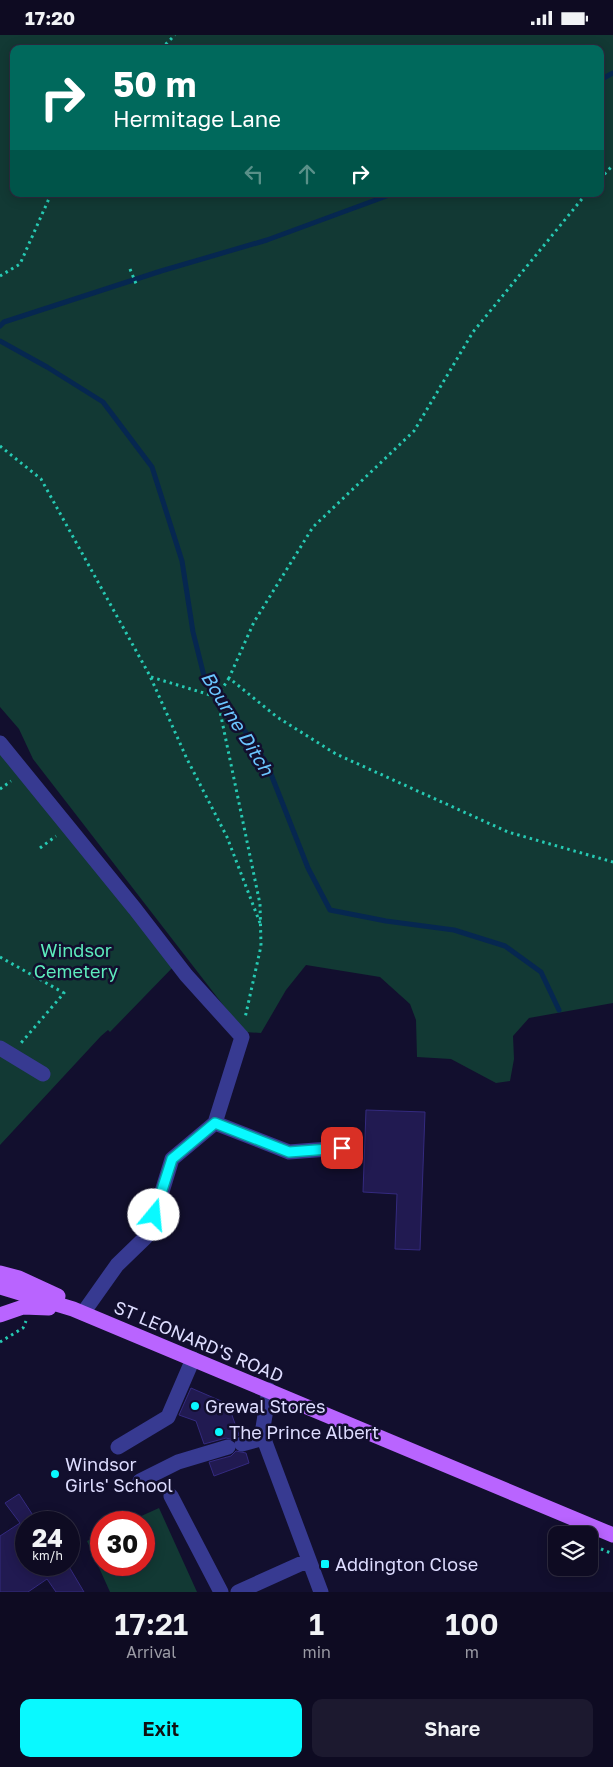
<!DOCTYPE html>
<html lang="en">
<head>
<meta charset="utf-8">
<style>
  :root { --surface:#0e0b22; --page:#1c192f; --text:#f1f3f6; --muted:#9b9ba5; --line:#2e2b40; --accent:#09f9ff }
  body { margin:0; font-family:"Golos Text",sans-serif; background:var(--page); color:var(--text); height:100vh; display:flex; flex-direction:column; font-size:19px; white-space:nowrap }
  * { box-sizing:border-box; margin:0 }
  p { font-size:16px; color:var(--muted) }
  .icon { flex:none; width:28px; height:28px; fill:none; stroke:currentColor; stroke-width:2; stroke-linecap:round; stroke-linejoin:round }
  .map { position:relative; height:1557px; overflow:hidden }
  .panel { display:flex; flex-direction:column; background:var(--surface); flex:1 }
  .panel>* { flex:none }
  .banner { position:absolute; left:10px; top:10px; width:594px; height:152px; border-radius:10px; box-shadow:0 2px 12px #0003,0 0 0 1px var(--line); background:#00695c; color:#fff; overflow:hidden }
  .fabs { position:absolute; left:548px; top:1491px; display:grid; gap:10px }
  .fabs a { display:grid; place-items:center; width:50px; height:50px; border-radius:10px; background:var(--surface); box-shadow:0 2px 12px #0003,0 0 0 1px var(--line); font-size:25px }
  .speed { position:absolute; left:15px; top:1476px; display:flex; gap:10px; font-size:25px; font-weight:700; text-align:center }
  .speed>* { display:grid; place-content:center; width:65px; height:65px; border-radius:50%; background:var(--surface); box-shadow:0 2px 12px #0003,0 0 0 1px var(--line); line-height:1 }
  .speed small { font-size:12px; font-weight:400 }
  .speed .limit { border:8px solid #d22; background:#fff; color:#111 }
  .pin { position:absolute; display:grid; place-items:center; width:42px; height:42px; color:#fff; margin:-21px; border-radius:10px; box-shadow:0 2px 8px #0006 }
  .me { position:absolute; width:55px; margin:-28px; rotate:17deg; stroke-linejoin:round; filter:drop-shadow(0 0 4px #0008) }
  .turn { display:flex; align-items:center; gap:18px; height:105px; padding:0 20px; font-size:22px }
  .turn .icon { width:65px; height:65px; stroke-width:2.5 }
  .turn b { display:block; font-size:35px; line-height:42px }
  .lanes { display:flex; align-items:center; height:48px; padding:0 20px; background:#0003; justify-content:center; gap:25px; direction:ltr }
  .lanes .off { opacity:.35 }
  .eta { display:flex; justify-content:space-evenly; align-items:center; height:85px; text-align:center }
  .eta b { font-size:30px; font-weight:600; line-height:35px }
  .cta { display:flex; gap:10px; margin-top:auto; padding:10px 20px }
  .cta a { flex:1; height:58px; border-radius:10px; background:var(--accent); color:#111; font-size:20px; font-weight:600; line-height:58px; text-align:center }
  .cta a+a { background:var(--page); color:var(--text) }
  .status { display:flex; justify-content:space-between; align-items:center; height:35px; padding:0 25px; background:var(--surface); direction:ltr }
  .status svg { height:14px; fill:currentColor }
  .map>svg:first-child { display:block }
</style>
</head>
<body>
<div class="status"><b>17:20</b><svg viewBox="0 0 49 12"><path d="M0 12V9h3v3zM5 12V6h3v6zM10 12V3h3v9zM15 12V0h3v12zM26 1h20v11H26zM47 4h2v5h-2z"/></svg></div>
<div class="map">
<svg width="613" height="1557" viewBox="0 0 613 1557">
  <rect width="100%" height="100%" fill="#120f2e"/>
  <!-- green -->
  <path fill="#123934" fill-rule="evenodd" d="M 0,0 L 613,0 L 613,968 L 529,983 L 513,1001 L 514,1024 L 510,1046 L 496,1048 L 451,1024 L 417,1022 L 416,985 L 410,969 L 380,942 L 306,930 L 286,955 L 261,998 L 244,997 L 33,724 L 19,694 L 0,672 ZM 14,14 L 600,14 L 600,159 L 14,159 Z
    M 0,710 L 175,930 L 110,997 L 108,995 L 101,1001 L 0,1110 Z
    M 159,1473 L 197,1557 L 110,1557 L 87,1506 L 101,1499 L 101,1530 L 144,1530 L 144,1488 L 128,1487 Z"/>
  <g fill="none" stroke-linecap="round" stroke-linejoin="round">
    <!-- stream -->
    <path stroke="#062750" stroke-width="5" d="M 600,45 L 613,38
      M 0,291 L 4,287 L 161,236 L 267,205 L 392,159
      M 0,306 L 47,332 L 103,367 L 152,432 L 182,526 L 193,597 L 204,641 L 224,665 L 267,729 L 308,833 L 330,875 L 386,886 L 454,895 L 505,911 L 541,937 L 559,975"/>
  </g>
  <!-- building -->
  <path fill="#211a51" stroke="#342a7f" d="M 366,1075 L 425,1077 L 420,1215 L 395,1214 L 397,1159 L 363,1157 Z
    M 191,1353 L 228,1369 L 239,1400 L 234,1405 L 226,1403 L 204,1409 L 196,1386 L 179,1380 Z
    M 236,1416 L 246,1418 L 249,1428 L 214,1441 L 209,1427 L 231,1421 Z
    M 19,1459 L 38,1488 L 26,1488 L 26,1530 L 68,1530 L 84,1557 L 56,1557 L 47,1544 L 28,1557 L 0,1557 L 0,1501 L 20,1488 L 5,1468 Z"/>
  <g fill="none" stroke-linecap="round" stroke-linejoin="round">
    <!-- path -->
    <path stroke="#26cab3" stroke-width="3" stroke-dasharray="2.5 4" stroke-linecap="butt" d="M 161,14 L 175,0
      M 600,144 L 613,130
      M 586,159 L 473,297 L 414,396 L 313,492 L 254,587 L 229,643 L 277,682 L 336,719 L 508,797 L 613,827
      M 130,234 L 137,251
      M 0,241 L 20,229 L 51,159
      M 0,411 L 41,444 L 150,641 L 187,724 L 227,802 L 260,888
      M 151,642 L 217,662
      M 229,643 L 217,662 L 260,869 L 261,911 L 245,983
      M 0,754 L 11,746
      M 40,813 L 56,801
      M 0,922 L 64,958 L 21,1008
      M 0,1307 L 23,1293 L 26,1286
      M 589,1509 L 613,1519"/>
    <!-- minor -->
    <path stroke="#373a91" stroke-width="15" d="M 0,708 L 135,874 L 186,940 L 242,1002 L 215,1088
      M 0,1013 L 43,1039
      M 83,1278 L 117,1230 L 149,1199 L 172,1124 L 215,1088 L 289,1117 L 342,1113
      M 269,1355 L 262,1399 L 321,1557
      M 242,1409 L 264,1403
      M 118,1412 L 168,1382 L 193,1324
      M 140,1446 L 178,1427 L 228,1412
      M 171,1461 L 221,1557
      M 238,1557 L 309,1525"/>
    <!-- major -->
    <path stroke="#b964ff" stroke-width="15" d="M 0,1238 L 19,1243 L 58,1261
      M 0,1252 L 73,1274 L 613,1500
      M 0,1280 L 23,1272 L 49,1273"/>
  </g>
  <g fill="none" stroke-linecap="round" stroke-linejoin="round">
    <defs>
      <path id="route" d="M 154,1180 L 172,1124 L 215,1088 L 289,1117 L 342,1113"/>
    </defs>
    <!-- route casing -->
    <use href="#route" stroke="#06a2a6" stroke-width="12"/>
    <!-- route -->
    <use href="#route" stroke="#09f9ff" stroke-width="9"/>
  </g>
  <!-- markers -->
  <g fill="#09f9ff" stroke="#120f2e" stroke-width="2">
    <circle cx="195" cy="1371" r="5"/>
    <circle cx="219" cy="1397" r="5"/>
    <circle cx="55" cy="1439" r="5"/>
    <rect x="320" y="1524" width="10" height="10" rx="2.5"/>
  </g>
  <g text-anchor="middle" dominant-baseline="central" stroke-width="5" stroke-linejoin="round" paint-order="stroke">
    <!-- park labels -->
    <g font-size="18" fill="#5debbc" stroke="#120f2e">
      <text x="76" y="915">Windsor<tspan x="76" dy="21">Cemetery</tspan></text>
    </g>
    <!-- street labels -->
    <g font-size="18" fill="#deddff" stroke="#120f2e">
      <text transform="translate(199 1306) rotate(23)">ST LEONARD'S ROAD</text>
    </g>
    <!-- poi labels -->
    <g font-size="18" fill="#deddff" stroke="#120f2e" text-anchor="start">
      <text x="205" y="1371">Grewal Stores</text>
      <text x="229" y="1397">The Prince Albert</text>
      <text x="65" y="1429">Windsor<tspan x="65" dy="21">Girls' School</tspan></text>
      <text x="335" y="1529">Addington Close</text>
    </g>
    <!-- water labels -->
    <g font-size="19" font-style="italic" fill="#6bc6ff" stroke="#120f2e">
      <text transform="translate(238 688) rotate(58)">Bourne Ditch</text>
    </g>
  </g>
</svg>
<div class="fabs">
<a><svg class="icon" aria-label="layers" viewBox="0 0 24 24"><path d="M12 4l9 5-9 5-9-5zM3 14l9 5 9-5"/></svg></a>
</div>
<div class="speed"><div>24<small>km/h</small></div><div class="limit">30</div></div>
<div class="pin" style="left:342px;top:1113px;background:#d93025"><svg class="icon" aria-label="arrive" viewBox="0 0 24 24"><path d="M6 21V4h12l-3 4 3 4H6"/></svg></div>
<svg class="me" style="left:154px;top:1180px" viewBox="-20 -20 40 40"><circle r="19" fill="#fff"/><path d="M0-13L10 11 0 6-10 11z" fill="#09f9ff"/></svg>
<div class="banner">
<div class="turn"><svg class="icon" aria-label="right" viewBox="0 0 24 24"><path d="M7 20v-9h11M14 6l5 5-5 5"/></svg><div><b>50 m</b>Hermitage Lane</div></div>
<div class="lanes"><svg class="icon off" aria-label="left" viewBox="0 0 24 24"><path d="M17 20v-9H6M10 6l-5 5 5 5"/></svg><svg class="icon off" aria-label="ahead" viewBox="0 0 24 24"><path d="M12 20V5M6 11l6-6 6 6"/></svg><svg class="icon" aria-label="right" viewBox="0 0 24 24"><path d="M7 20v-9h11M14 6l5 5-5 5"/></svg></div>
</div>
</div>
<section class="panel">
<div class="eta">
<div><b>17:21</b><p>Arrival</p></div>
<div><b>1</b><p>min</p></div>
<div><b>100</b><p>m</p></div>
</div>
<div class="cta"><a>Exit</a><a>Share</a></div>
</section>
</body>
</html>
